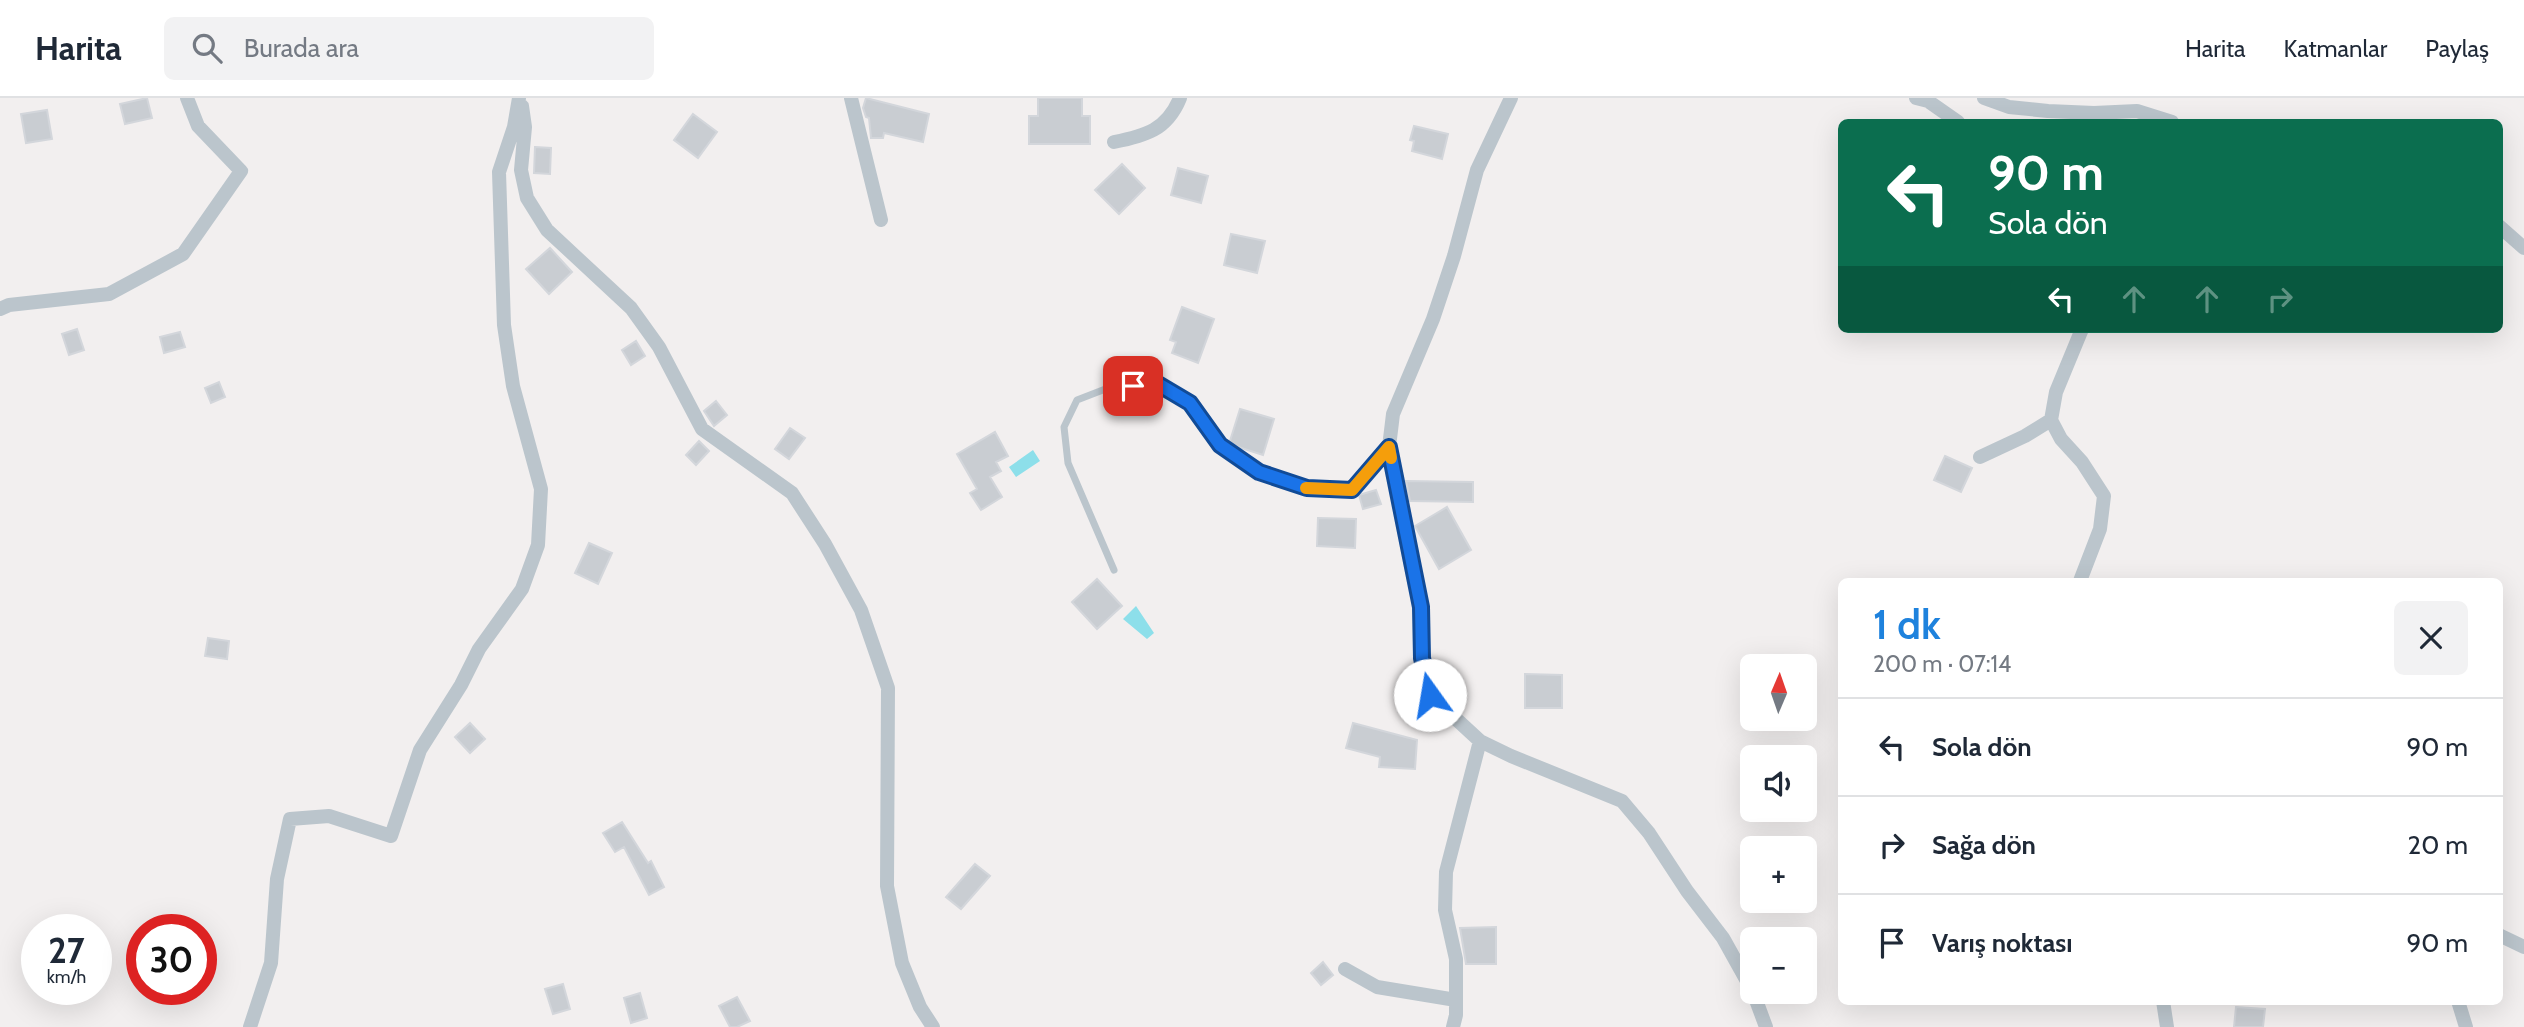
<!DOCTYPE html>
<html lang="tr">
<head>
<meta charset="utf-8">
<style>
  :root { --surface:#fff; --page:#f2f2f3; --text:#1f2937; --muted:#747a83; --line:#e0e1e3; --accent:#1e82dd }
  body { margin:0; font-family:Cabin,sans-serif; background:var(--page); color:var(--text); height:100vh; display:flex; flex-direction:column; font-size:26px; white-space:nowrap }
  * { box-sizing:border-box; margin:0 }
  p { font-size:23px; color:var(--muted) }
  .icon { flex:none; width:38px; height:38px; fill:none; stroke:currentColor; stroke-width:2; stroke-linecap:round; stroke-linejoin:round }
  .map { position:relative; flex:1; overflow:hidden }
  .side { position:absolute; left:1838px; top:480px; width:665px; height:427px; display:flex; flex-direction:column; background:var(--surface); border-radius:10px; box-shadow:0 7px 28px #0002 }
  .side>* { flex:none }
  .guide { position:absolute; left:1838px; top:21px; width:665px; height:214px; border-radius:10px; box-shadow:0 7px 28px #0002; background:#0b6e4f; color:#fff; overflow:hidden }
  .needle { width:46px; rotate:2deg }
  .fabs { position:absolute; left:1740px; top:556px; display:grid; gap:14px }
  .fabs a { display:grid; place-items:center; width:77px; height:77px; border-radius:10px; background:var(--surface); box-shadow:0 7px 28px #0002; font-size:35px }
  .speed { position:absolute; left:21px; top:816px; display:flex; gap:14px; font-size:35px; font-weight:700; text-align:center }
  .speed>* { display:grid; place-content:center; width:91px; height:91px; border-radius:50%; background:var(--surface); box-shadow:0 7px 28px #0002; line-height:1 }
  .speed small { font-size:18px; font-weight:400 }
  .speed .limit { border:10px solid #d22; background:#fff; color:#111 }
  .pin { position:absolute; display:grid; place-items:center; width:60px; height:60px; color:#fff; margin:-30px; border-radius:14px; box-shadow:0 4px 10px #0006 }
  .me { position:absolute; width:77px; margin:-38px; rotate:347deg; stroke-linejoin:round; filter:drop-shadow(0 0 5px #0008) }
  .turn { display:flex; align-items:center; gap:24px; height:147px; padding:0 35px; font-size:32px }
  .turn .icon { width:91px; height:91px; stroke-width:2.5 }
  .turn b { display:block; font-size:49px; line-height:60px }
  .lanes { display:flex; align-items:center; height:66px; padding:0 35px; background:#0003; justify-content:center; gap:35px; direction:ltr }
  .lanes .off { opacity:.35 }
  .round { display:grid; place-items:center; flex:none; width:74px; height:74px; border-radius:10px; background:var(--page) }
  .overview { display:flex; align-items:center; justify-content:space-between; height:119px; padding:0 35px }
  h1 { font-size:42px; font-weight:600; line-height:52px; color:var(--accent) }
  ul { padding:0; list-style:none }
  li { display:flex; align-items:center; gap:21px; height:98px; padding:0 35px; border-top:2px solid var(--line) }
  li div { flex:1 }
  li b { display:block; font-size:26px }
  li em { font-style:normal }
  header { display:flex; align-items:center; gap:42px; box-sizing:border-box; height:98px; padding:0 35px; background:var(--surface); border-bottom:2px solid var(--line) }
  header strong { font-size:33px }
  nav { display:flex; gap:38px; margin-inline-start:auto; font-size:24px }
  .search { width:490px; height:63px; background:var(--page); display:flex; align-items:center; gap:18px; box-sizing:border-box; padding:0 24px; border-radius:10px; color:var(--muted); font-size:26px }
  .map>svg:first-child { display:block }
</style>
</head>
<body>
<header>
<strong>Harita</strong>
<div class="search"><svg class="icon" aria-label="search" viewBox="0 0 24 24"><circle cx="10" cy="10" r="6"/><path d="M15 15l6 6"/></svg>Burada ara</div>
<nav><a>Harita</a><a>Katmanlar</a><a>Paylaş</a></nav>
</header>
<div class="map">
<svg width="2524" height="929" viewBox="0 0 2524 929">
  <rect width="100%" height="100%" fill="#f2efef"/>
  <!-- water -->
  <path fill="#8ddfea" d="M 1033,352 L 1040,363 L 1016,379 L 1009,369 Z
    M 1136,508 L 1154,535 L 1147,541 L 1123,521 Z"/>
  <!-- building -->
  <path fill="#c9cdd2" stroke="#d3d6db" stroke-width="2" d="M 147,0 L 152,20 L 125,26 L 120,6 Z
    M 866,0 L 929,16 L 923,44 L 884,35 L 883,40 L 871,40 L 869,20 L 866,19 L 863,10 Z
    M 1038,0 L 1082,0 L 1082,18 L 1090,18 L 1090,46 L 1029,46 L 1029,18 L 1038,18 Z
    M 47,12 L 52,41 L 26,45 L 21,16 Z
    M 693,16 L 717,34 L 698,60 L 674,42 Z
    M 1414,28 L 1448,36 L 1442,61 L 1412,53 L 1414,43 L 1410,42 Z
    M 535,49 L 551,50 L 550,76 L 534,75 Z
    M 1122,66 L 1145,90 L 1119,116 L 1095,92 Z
    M 1178,70 L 1208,78 L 1201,105 L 1171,97 Z
    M 1231,136 L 1265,143 L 1257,175 L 1224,167 Z
    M 550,150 L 572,174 L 549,196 L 526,171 Z
    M 1182,209 L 1214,221 L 1198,265 L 1172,255 L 1176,244 L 1170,242 Z
    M 77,231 L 84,252 L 69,257 L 62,236 Z
    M 180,234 L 185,249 L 164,255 L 160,239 Z
    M 636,243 L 645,258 L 631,267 L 622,252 Z
    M 219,284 L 225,299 L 211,305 L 205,290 Z
    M 716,303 L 727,317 L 714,328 L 704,313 Z
    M 1240,311 L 1274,321 L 1263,357 L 1229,346 Z
    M 790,330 L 805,340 L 789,361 L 775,351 Z
    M 995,334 L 1008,358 L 996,364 L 1001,373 L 990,379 L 1002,399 L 981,412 L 970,395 L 977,391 L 957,356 Z
    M 699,343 L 709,353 L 696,367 L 686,357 Z
    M 1945,358 L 1972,370 L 1961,394 L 1934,382 Z
    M 1406,383 L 1473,384 L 1473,404 L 1410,403 Z
    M 1376,392 L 1381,406 L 1363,411 L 1359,397 Z
    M 1447,409 L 1471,452 L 1439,471 L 1415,428 Z
    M 1318,420 L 1356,421 L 1355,450 L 1317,448 Z
    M 589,445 L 612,455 L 598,486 L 575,475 Z
    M 1097,481 L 1122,508 L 1097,531 L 1072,504 Z
    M 208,540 L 229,543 L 227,561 L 205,558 Z
    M 1525,576 L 1562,577 L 1562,610 L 1525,610 Z
    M 470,625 L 485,641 L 470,655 L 455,639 Z
    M 1353,625 L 1417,642 L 1415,671 L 1379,669 L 1380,659 L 1346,650 Z
    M 622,724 L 648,765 L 651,763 L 664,789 L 649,797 L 624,749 L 615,754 L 603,735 Z
    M 975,766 L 990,778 L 961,811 L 946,799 Z
    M 1496,829 L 1496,866 L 1466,866 L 1460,830 Z
    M 1323,864 L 1333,877 L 1321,887 L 1311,875 Z
    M 563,886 L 570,911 L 553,916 L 545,891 Z
    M 640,895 L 647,920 L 631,925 L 624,900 Z
    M 737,899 L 750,923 L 737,929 L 730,929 L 719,908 Z
    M 2236,909 L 2265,911 L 2263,929 L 2234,929 Z"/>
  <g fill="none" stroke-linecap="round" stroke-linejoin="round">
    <!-- service -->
    <path stroke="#bbc5cc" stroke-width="7" d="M 1114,472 L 1068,365 L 1064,329 L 1077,302 L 1108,290 L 1158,286 L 1190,305 L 1220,347 L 1259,374 L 1307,390 L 1352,392 L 1389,350"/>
    <!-- minor -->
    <path stroke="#bbc5cc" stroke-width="14" d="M 851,0 L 881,122
      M 1511,0 L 1477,72 L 1454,158 L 1433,221 L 1393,316 L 1389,349 L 1421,509 L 1422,560 L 1430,597 L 1480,643 L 1511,658 L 1622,703 L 1649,735 L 1687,793 L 1723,840 L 1752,892
      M 1916,0 L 1928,3 L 1958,24
      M 1984,0 L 2009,9 L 2048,13 L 2094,15 L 2137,13 L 2172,24
      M 522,8 L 525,29 L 521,72 L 527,100 L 547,132 L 631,210 L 659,249 L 702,331 L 792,395 L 825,446 L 861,512 L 888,590 L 887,788 L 902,865 L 920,909 L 933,929
      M 1114,44 C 1145,38 1167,32 1180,0
      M 2499,128 L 2524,150
      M 0,211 L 9,207 L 109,196 L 183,156 L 241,73 L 198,28 L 187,0
      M 1980,359 L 2025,338 L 2051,322
      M 2080,483 L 2100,431 L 2104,398 L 2082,364 L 2061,341 L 2051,322 L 2056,294 L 2082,231
      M 2499,837 L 2524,849
      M 1345,871 L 1377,889 L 1456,902
      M 1753,894 L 1766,929
      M 2163,903 L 2167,929
      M 2458,903 L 2466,929
      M 250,929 L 271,865 L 277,781 L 290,721 L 329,718 L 391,738 L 420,652 L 461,587 L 479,551 L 522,491 L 538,447 L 541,391 L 513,288 L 504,227 L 499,74 L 514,29 L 519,0
      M 1453,929 L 1456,917 L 1456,861 L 1445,812 L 1446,774 L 1480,643"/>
  </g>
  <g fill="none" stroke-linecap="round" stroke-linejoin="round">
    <defs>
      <path id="route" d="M 1133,288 L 1158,286 L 1190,305 L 1220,347 L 1259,374 L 1307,390 L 1352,392 L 1389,349 L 1421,509 L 1422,560 L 1430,597"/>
    </defs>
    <!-- route casing -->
    <use href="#route" stroke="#114b97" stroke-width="18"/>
    <!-- route -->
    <use href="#route" stroke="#1a73e8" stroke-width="12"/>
    <!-- slow -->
    <path stroke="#f59e0b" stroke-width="12" d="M 1306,390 L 1352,392 L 1389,349 L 1391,360"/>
  </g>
</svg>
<div class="fabs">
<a><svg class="needle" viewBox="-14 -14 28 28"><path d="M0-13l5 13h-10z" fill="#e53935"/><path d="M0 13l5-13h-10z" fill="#747a83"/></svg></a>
<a><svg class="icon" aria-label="sound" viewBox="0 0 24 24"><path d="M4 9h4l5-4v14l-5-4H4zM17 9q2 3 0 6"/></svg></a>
<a>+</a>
<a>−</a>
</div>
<div class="speed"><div>27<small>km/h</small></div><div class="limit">30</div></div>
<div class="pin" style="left:1133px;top:288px;background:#d93025"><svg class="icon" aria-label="arrive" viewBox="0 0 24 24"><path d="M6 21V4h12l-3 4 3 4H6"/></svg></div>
<svg class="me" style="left:1430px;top:597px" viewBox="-20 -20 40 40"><circle r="19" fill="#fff"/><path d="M0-13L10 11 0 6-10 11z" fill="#1a73e8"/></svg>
<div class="guide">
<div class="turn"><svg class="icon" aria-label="left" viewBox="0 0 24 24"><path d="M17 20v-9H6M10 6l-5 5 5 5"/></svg><div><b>90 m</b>Sola dön</div></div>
<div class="lanes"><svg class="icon" aria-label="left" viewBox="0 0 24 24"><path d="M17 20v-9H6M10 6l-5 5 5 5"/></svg><svg class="icon off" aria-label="ahead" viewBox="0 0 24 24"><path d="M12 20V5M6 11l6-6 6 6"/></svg><svg class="icon off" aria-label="ahead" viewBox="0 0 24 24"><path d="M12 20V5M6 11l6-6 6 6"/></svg><svg class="icon off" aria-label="right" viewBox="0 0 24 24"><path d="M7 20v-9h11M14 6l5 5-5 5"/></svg></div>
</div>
<section class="side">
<div class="overview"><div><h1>1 dk</h1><p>200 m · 07:14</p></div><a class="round"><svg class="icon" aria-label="close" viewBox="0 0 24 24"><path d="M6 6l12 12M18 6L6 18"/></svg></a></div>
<ul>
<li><svg class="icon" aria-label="left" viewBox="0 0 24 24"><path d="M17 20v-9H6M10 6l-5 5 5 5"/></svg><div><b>Sola dön</b></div><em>90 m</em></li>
<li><svg class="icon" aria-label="right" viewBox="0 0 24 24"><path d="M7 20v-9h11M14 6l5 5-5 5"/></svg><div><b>Sağa dön</b></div><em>20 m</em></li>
<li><svg class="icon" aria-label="arrive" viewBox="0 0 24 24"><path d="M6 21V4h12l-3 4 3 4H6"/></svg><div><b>Varış noktası</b></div><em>90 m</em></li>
</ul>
</section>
</div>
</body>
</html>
